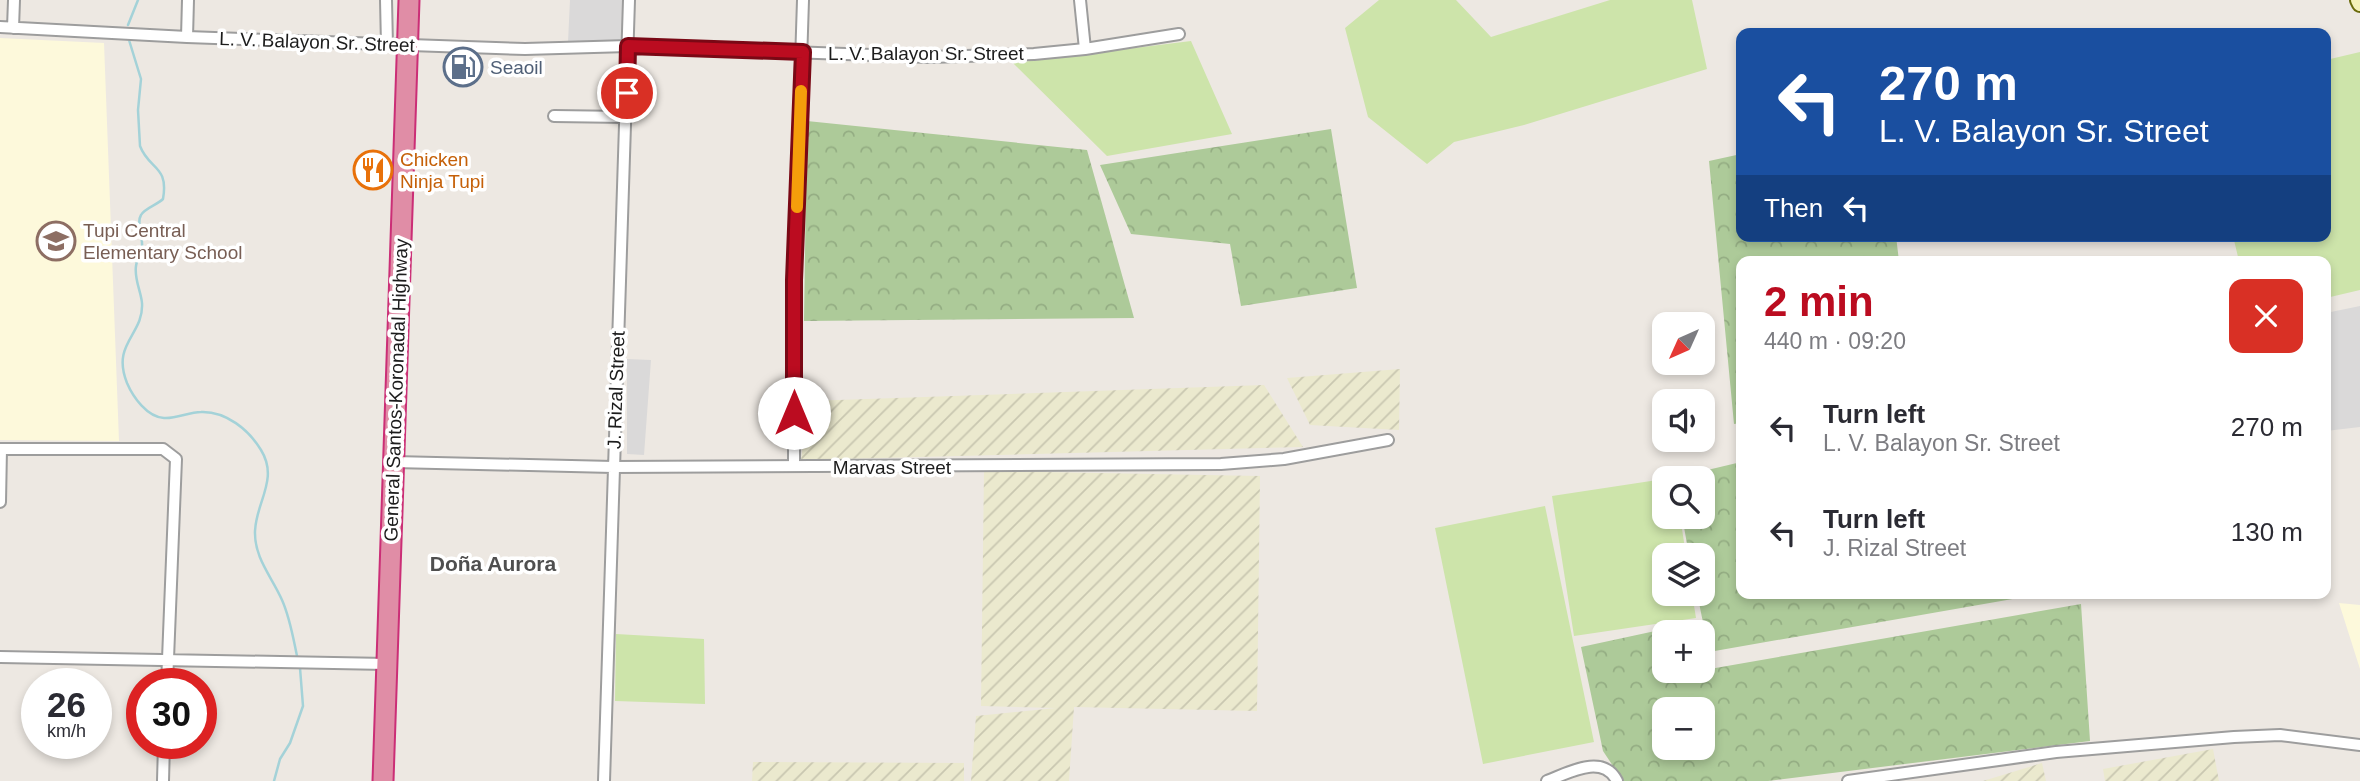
<!DOCTYPE html>
<html lang="en">
<head>
<meta charset="utf-8">
<style>
  :root { --surface:#fff; --page:#f2f2f3; --text:#2b2b33; --muted:#7c7c81; --accent:#bb0c20 }
  body { margin:0; font-family:Arial,sans-serif; background:var(--page); color:var(--text); height:100vh; display:flex; flex-direction:column; font-size:26px; white-space:nowrap }
  * { box-sizing:border-box; margin:0 }
  p { font-size:23px; color:var(--muted) }
  .icon { flex:none; width:38px; height:38px; fill:none; stroke:currentColor; stroke-width:2; stroke-linecap:round; stroke-linejoin:round }
  .map { position:relative; flex:1; overflow:hidden }
  .side { position:absolute; left:1736px; top:256px; width:595px; height:343px; display:flex; flex-direction:column; background:var(--surface); border-radius:14px; box-shadow:0 4px 10px #0003 }
  .side>* { flex:none }
  .banner { position:absolute; left:1736px; top:28px; width:595px; height:214px; border-radius:14px; box-shadow:0 4px 10px #0003; background:#1a4fa0; color:#fff; overflow:hidden }
  .needle { width:46px; rotate:225deg }
  .fabs { position:absolute; left:1652px; top:312px; display:grid; gap:14px }
  .fabs a { display:grid; place-items:center; width:63px; height:63px; border-radius:14px; background:var(--surface); box-shadow:0 4px 10px #0003; font-size:35px }
  .speed { position:absolute; left:21px; top:668px; display:flex; gap:14px; font-size:35px; font-weight:700; text-align:center }
  .speed>* { display:grid; place-content:center; width:91px; height:91px; border-radius:50%; background:var(--surface); box-shadow:0 4px 10px #0003; line-height:1 }
  .speed small { font-size:18px; font-weight:400 }
  .speed .limit { border:10px solid #d22; background:#fff; color:#111 }
  .pin { position:absolute; display:grid; place-items:center; width:60px; height:60px; color:#fff; margin:-30px; border:4px solid #fff; border-radius:50%; box-shadow:0 2px 7px #0007 }
  .me { position:absolute; width:77px; margin:-38px; rotate:0deg; stroke-linejoin:round; filter:drop-shadow(0 0 5px #0008) }
  .turn { display:flex; align-items:center; gap:24px; height:147px; padding:0 28px; font-size:32px }
  .turn .icon { width:91px; height:91px; stroke-width:2.5 }
  .turn b { display:block; font-size:49px; line-height:60px }
  .then { display:flex; align-items:center; height:66px; padding:0 28px; background:#0003; gap:14px; font-size:26px }
  .round { display:grid; place-items:center; flex:none; width:74px; height:74px; border-radius:14px; background:var(--page) }
  .overview { display:flex; align-items:center; justify-content:space-between; height:119px; padding:0 28px }
  h1 { font-size:42px; font-weight:800; line-height:52px; color:var(--accent) }
  ul { padding:0; list-style:none }
  li { display:flex; align-items:center; gap:21px; height:105px; padding:0 28px }
  li div { flex:1 }
  li b { display:block; font-size:26px }
  li em { font-style:normal }
  .map>svg:first-child { display:block }
</style>
</head>
<body>
<div class="map">
<svg width="2360" height="781" viewBox="0 0 2360 781">
  <defs>
    <pattern id="farmland-furrows" width="10" height="10" patternUnits="userSpaceOnUse" patternTransform="scale(1.75)"><rect width="10" height="10" fill="#ebe9ce"/><path d="M-1 1l2-2M0 10L10 0M9 11l2-2" fill="none" stroke="#c9c7b0"/></pattern>
    <pattern id="forest-crowns" width="20" height="18" patternUnits="userSpaceOnUse" patternTransform="scale(1.75)"><rect width="20" height="18" fill="#adca99"/><path d="M2 6a3 3 0 1 1 6 0M12 15a3 3 0 1 1 6 0" fill="none" stroke="#94ad83"/></pattern>
  </defs>
  <rect width="100%" height="100%" fill="#ede8e2"/>
  <!-- residential -->
  <path fill="#dad9d9" d="M 570,0 L 629,0 L 628,43 L 568,42 Z
    M 2360,306 L 2360,427 L 2326,431 L 2326,313 Z
    M 627,359 L 651,360 L 644,455 L 627,454 Z"/>
  <!-- education -->
  <path fill="#fdf9db" d="M 0,38 L 104,43 L 119,441 L 0,440 Z
    M 2339,603 L 2360,605 L 2360,669 Z"/>
  <!-- farmland -->
  <path fill="url(#farmland-furrows)" d="M 1400,369 L 1399,430 L 1310,425 L 1287,378 Z
    M 1264,385 L 1303,447 L 801,460 L 809,401 Z
    M 984,471 L 1260,476 L 1257,711 L 1074,707 L 1069,781 L 971,781 L 976,716 L 1056,708 L 981,706 Z
    M 2213,749 L 2219,781 L 2105,781 L 2103,769 Z
    M 753,762 L 964,763 L 964,781 L 752,781 Z
    M 2042,763 L 2046,781 L 1983,781 Z"/>
  <!-- grass -->
  <path fill="#cde4aa" d="M 1379,0 L 1456,0 L 1491,37 L 1610,0 L 1692,0 L 1707,69 L 1524,125 L 1454,142 L 1427,164 L 1368,117 L 1345,28 Z
    M 1191,41 L 1232,134 L 1107,156 L 1013,63 Z
    M 2360,52 L 2360,290 L 2326,298 L 2326,261 L 2239,261 L 2233,236 L 2326,236 L 2326,60 Z
    M 1664,479 L 1664,516 L 1680,516 L 1686,555 L 1664,555 L 1664,593 L 1692,593 L 1696,618 L 1574,636 L 1552,496 Z
    M 1545,506 L 1594,742 L 1483,764 L 1435,528 Z
    M 616,634 L 704,639 L 705,704 L 615,701 Z"/>
  <!-- forest -->
  <path fill="url(#forest-crowns)" fill-rule="evenodd" d="M 807,121 L 1087,150 L 1134,318 L 804,321 Z
    M 1331,129 L 1357,288 L 1241,306 L 1230,244 L 1131,234 L 1100,165 Z
    M 1741,154 L 1741,236 L 1896,236 L 1899,261 L 1741,261 L 1741,423 L 1734,424 L 1709,161 Z
    M 1741,462 L 1741,593 L 2047,593 L 1709,652 L 1697,593 L 1703,593 L 1703,555 L 1689,555 L 1682,516 L 1703,516 L 1703,478 L 1674,478 Z
    M 2081,604 L 2090,741 L 1768,781 L 1623,781 L 1603,751 L 1581,647 L 1697,622 L 1698,632 L 1664,632 L 1664,670 L 1703,670 L 1703,665 L 1704,670 ZM 1664,709 L 1703,709 L 1703,747 L 1664,747 Z"/>
  <g fill="none" stroke-linecap="round" stroke-linejoin="round">
    <!-- stream -->
    <path stroke="#a4d2d8" stroke-width="2.5" d="M 128,25 L 138,0
      M 129,40 L 141,79 L 138,110 L 140,146 C 149,170 169,165 163,199 C 157,205 145,208 141,215 C 136,223 143,237 142,246 C 141,253 137,259 136,266 C 134,279 141,291 142,303 C 144,335 111,343 127,383 C 133,397 147,417 164,418 C 176,419 189,412 201,412 C 226,411 249,430 261,450 C 279,479 256,502 255,531 C 254,558 272,577 282,600 C 290,618 293,637 297,656
      M 274,781 L 280,759 L 290,743 L 303,706 L 300,668"/>
    <defs>
      <path id="street" d="M 386,0 L 387,45
        M 1080,0 L 1085,49
        M 0,27 L 187,37 L 525,49 L 628,46 L 929,57 L 1034,54 L 1085,49 L 1179,34
        M 13,28 L 14,0
        M 187,37 L 188,0
        M 554,116 L 626,117
        M 0,449 L 163,449 L 176,459 L 167,684
        M 394,462 L 613,467 L 1221,464 L 1284,459 L 1388,440
        M 794,466 L 794,280 L 803,0
        M 0,502 L 1,449
        M 0,657 L 387,664
        M 163,781 L 164,744
        M 604,781 L 629,0
        M 1547,781 C 1568,773 1603,753 1617,781
        M 1848,781 L 2056,752 L 2234,737 L 2280,735 L 2360,745"/>
      <path id="secondary" d="M 2358,0 L 2360,4"/>
      <path id="highway" d="M 383,781 L 409,0"/>
    </defs>
    <!-- street casing -->
    <use href="#street" stroke="#9d9d9d" stroke-width="14"/>
    <!-- secondary casing -->
    <use href="#secondary" stroke="#6a6a0b" stroke-width="18"/>
    <!-- highway casing -->
    <use href="#highway" stroke="#cb2e76" stroke-width="23"/>
    <!-- street -->
    <use href="#street" stroke="#fff" stroke-width="10"/>
    <!-- secondary -->
    <use href="#secondary" stroke="#f5f1b8" stroke-width="14"/>
    <!-- highway -->
    <use href="#highway" stroke="#e08da6" stroke-width="19"/>
  </g>
  <g fill="none" stroke-linecap="round" stroke-linejoin="round">
    <defs>
      <path id="route" d="M 627,93 L 628,46 L 803,52 L 794,280 L 794,413"/>
    </defs>
    <!-- route casing -->
    <use href="#route" stroke="#7a0815" stroke-width="18"/>
    <!-- route -->
    <use href="#route" stroke="#bb0c20" stroke-width="12"/>
    <!-- slow -->
    <path stroke="#f59e0b" stroke-width="12" d="M 797,207 L 801,91"/>
  </g>
  <!-- icons -->
  <defs>
    <symbol id="fuel-ring" viewBox="-11 -11 22 22"><circle r="9.5" fill="#fff" stroke="#5c6f8a" stroke-width="1.5"/><path d="M-5.5-6h7V0h2V4h1.3V-2.5L3-4.5l.8-.8L6-3V5H2.5V1h-1V6h-7ZM-4.2-4.7v3.2H.2V-4.7Z" fill="#5c6f8a"/></symbol>
    <symbol id="restaurant-ring" viewBox="-11 -11 22 22"><circle r="9.5" fill="#fff" stroke="#e8710a" stroke-width="1.5"/><path d="M-5-6h1v4h1v-4h1v4h1v-4h1v5L-1.5 .5V6h-2V.5L-5-1ZM5-6V6H3V1.5H1.5Q1.5-4 5-6Z" fill="#e8710a"/></symbol>
    <symbol id="school-ring" viewBox="-11 -11 22 22"><circle r="9.5" fill="#fff" stroke="#8d6e63" stroke-width="1.5"/><path d="M0-5L7-2L0 1L-7-2ZM-4 1L0 2.5L4 1V4Q0 6-4 4Z" fill="#8d6e63"/></symbol>
  </defs>
  <g fill-rule="evenodd">
    <use href="#fuel-ring" x="441" y="45" width="44" height="44"/>
    <use href="#restaurant-ring" x="351" y="148" width="44" height="44"/>
    <use href="#school-ring" x="34" y="219" width="44" height="44"/>
  </g>
  <g text-anchor="middle" dominant-baseline="central" stroke-width="7" stroke-linejoin="round" paint-order="stroke">
    <!-- street labels -->
    <g font-size="19" fill="#1c1c1c" stroke="#fff">
      <text transform="translate(317 42) rotate(2)">L. V. Balayon Sr. Street</text>
      <text x="926" y="53">L. V. Balayon Sr. Street</text>
      <text transform="translate(396 390) rotate(-88)">General Santos-Koronadal Highway</text>
      <text transform="translate(616 390) rotate(-88)">J. Rizal Street</text>
      <text x="892" y="467">Marvas Street</text>
    </g>
    <!-- service labels -->
    <g font-size="19" fill="#4e5e75" stroke="#fff" text-anchor="start">
      <text x="490" y="67">Seaoil</text>
    </g>
    <!-- food labels -->
    <g font-size="19" fill="#c56008" stroke="#fff" text-anchor="start">
      <text x="400" y="159">Chicken<tspan x="400" dy="22">Ninja Tupi</tspan></text>
    </g>
    <!-- education labels -->
    <g font-size="19" fill="#785e54" stroke="#fff" text-anchor="start">
      <text x="83" y="230">Tupi Central<tspan x="83" dy="22">Elementary School</tspan></text>
    </g>
    <!-- neighbourhood labels -->
    <g font-size="21" font-weight="bold" fill="#4f4f4f" stroke="#fff">
      <text x="493" y="563">Doña Aurora</text>
    </g>
  </g>
</svg>
<div class="fabs">
<a><svg class="needle" viewBox="-14 -14 28 28"><path d="M0-13l5 13h-10z" fill="#e53935"/><path d="M0 13l5-13h-10z" fill="#7c7c81"/></svg></a>
<a><svg class="icon" aria-label="sound" viewBox="0 0 24 24"><path d="M4 9h4l5-4v14l-5-4H4zM17 9q2 3 0 6"/></svg></a>
<a><svg class="icon" aria-label="search" viewBox="0 0 24 24"><circle cx="10" cy="10" r="6"/><path d="M15 15l6 6"/></svg></a>
<a><svg class="icon" aria-label="layers" viewBox="0 0 24 24"><path d="M12 4l9 5-9 5-9-5zM3 14l9 5 9-5"/></svg></a>
<a>+</a>
<a>−</a>
</div>
<div class="speed"><div>26<small>km/h</small></div><div class="limit">30</div></div>
<div class="pin" style="left:627px;top:93px;background:#d93025"><svg class="icon" aria-label="arrive" viewBox="0 0 24 24"><path d="M6 21V4h12l-3 4 3 4H6"/></svg></div>
<svg class="me" style="left:794px;top:413px" viewBox="-20 -20 40 40"><circle r="19" fill="#fff"/><path d="M0-13L10 11 0 6-10 11z" fill="#bb0c20"/></svg>
<div class="banner">
<div class="turn"><svg class="icon" aria-label="left" viewBox="0 0 24 24"><path d="M17 20v-9H6M10 6l-5 5 5 5"/></svg><div><b>270 m</b>L. V. Balayon Sr. Street</div></div>
<div class="then">Then<svg class="icon" aria-label="left" viewBox="0 0 24 24"><path d="M17 20v-9H6M10 6l-5 5 5 5"/></svg></div>
</div>
<section class="side">
<div class="overview"><div><h1>2 min</h1><p>440 m · 09:20</p></div><a class="round" style="background:#d93025;color:#fff"><svg class="icon" aria-label="close" viewBox="0 0 24 24"><path d="M6 6l12 12M18 6L6 18"/></svg></a></div>
<ul>
<li><svg class="icon" aria-label="left" viewBox="0 0 24 24"><path d="M17 20v-9H6M10 6l-5 5 5 5"/></svg><div><b>Turn left</b><p>L. V. Balayon Sr. Street</p></div><em>270 m</em></li>
<li><svg class="icon" aria-label="left" viewBox="0 0 24 24"><path d="M17 20v-9H6M10 6l-5 5 5 5"/></svg><div><b>Turn left</b><p>J. Rizal Street</p></div><em>130 m</em></li>
</ul>
</section>
</div>
</body>
</html>
